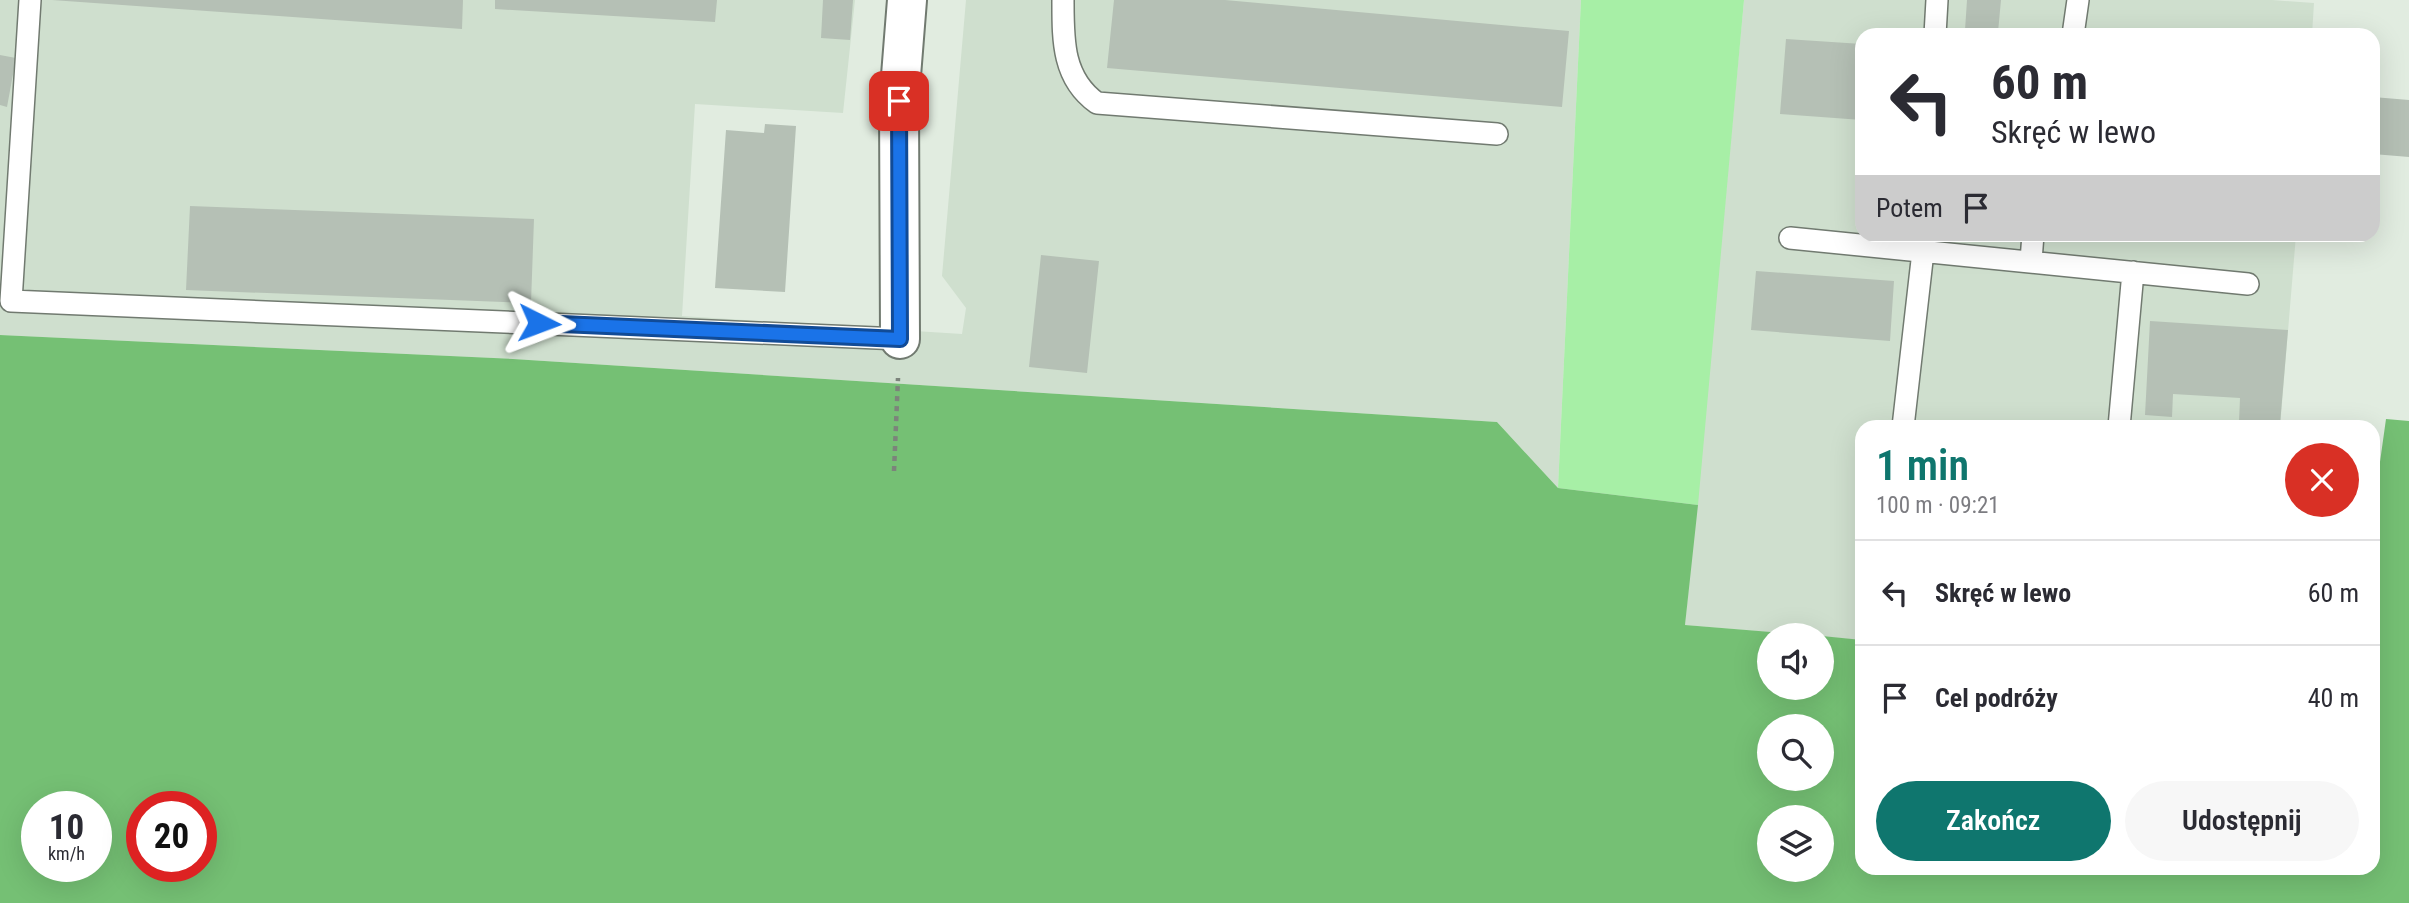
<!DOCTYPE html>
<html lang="pl">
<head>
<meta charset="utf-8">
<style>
  :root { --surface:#fff; --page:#f7f7f7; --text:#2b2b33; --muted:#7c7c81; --line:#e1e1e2; --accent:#0f766e }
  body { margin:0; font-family:"Roboto Condensed",sans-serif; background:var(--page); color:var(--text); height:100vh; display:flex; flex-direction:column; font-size:26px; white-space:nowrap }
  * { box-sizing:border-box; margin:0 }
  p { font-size:23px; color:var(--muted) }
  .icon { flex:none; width:38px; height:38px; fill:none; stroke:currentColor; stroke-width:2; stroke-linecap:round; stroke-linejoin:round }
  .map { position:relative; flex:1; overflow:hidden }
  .side { position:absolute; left:1855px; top:420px; width:525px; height:455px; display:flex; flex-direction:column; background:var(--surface); border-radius:21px; box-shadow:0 7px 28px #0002 }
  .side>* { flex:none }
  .top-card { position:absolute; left:1855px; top:28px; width:525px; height:214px; border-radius:21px; box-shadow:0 7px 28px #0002; background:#fff; color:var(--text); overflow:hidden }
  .tools { position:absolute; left:1757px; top:623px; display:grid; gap:14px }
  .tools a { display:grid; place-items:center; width:77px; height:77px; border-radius:50%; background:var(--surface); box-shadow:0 7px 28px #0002; font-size:35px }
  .speed { position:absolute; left:21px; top:791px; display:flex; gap:14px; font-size:35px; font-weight:700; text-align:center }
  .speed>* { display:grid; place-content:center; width:91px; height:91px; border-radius:50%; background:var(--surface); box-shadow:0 7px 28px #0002; line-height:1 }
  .speed small { font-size:18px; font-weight:400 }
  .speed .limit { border:10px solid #d22; background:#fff; color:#111 }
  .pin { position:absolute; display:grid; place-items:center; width:60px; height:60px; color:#fff; margin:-30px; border-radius:14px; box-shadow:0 4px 10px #0006 }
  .me { position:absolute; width:77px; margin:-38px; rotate:93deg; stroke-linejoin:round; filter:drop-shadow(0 0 5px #0008) }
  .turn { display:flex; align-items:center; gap:24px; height:147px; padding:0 21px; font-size:32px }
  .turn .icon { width:91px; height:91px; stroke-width:2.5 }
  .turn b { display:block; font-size:49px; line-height:60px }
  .then { display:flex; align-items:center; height:66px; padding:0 21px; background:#0003; gap:14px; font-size:26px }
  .round { display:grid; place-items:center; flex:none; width:74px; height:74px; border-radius:37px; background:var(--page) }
  .head { display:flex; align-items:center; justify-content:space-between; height:119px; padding:0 21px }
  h1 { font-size:42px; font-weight:600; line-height:52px; color:var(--accent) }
  .cta { display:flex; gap:14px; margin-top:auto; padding:14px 21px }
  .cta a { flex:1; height:80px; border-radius:42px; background:var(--accent); color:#fff; font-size:28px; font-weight:600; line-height:80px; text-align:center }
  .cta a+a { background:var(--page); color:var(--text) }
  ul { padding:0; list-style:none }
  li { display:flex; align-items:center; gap:21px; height:105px; padding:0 21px; border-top:2px solid var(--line) }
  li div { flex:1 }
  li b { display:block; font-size:26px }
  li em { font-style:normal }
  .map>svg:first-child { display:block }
</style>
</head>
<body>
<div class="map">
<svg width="2409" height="903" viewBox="0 0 2409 903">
  <rect width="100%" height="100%" fill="#e1ece0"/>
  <!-- built -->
  <path fill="#cfdfce" d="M 0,0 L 855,0 L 843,113 L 695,104 L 682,316 L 962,334 L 966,308 L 942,276 L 966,0 L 1581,0 L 1558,488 L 1497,422 L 513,359 L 0,335 Z
    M 1744,0 L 2272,0 L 2314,3 L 2312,35 L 1862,35 L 1862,234 L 2296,235 L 2280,427 L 1862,427 L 1862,640 L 1685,625 Z"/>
  <!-- green -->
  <path fill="#a7efa6" d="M 1581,0 L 1744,0 L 1698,505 L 1558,488 Z"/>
  <!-- forest -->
  <path fill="#75c074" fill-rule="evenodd" d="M 0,335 L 513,359 L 1497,422 L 1558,488 L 1698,505 L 1685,625 L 1808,635 L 1769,635 L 1769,688 L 1822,688 L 1822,636 L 1862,640 L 1862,868 L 2373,868 L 2373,512 L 2386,419 L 2409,421 L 2409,903 L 0,903 ZM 1769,726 L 1822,726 L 1822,779 L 1769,779 ZM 37,807 L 96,807 L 96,866 L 37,866 ZM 142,807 L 201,807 L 201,866 L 142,866 ZM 1769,817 L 1822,817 L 1822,870 L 1769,870 Z"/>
  <!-- building -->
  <path fill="#b5c0b5" d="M 52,0 L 463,0 L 462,29 Z
    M 495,0 L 717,0 L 715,22 L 495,9 Z
    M 823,0 L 853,0 L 850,40 L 821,38 Z
    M 1114,0 L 1225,0 L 1569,31 L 1562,107 L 1107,68 Z
    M 1967,0 L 2001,0 L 1998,32 L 1965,30 Z
    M 1786,39 L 1862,44 L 1862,120 L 1780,114 Z
    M 0,55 L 16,58 L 7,107 L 0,105 Z
    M 2373,97 L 2409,100 L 2409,157 L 2373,154 Z
    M 765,124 L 796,126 L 785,292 L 715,288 L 726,130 L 764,133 Z
    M 190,206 L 534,219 L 531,303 L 186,290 Z
    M 1041,255 L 1099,261 L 1087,373 L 1029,367 Z
    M 1756,271 L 1894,281 L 1890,341 L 1751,330 Z
    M 2150,321 L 2288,330 L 2280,424 L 2239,422 L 2240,398 L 2173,394 L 2172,417 L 2145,415 Z"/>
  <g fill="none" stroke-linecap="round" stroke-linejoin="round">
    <defs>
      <path id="lane" d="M 30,0 L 11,301 L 900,339
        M 1063,0 C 1063,39 1062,78 1097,103 L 1497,134
        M 1935,35 L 1937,0
        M 2073,35 L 2078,0
        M 1790,238 L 2248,284
        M 2031,261 L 2033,234
        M 1903,427 L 1925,234
        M 2119,427 L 2133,272"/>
      <path id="street" d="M 900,339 L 899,101 L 907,0"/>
    </defs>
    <!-- lane casing -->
    <use href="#lane" stroke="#717a70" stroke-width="24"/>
    <!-- street casing -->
    <use href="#street" stroke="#717a70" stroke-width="42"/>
    <!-- path -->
    <path stroke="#7c837b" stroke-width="4.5" stroke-dasharray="5 5" stroke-linecap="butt" d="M 894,471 L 898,378"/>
    <!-- lane -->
    <use href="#lane" stroke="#fff" stroke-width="21"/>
    <!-- street -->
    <use href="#street" stroke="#fff" stroke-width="38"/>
  </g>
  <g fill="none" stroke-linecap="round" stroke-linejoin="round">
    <defs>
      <path id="route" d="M 539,323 L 900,339 L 899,101"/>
    </defs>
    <!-- route casing -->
    <use href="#route" stroke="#114b97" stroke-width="18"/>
    <!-- route -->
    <use href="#route" stroke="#1a73e8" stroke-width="12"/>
  </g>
</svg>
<div class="tools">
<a><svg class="icon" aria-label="sound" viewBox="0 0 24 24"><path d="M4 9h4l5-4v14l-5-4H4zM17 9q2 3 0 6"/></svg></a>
<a><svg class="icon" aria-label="search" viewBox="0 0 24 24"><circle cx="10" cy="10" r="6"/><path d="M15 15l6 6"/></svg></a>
<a><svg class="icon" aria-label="layers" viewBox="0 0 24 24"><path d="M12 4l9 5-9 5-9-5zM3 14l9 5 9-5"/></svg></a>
</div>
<div class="speed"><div>10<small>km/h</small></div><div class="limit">20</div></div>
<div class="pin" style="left:899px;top:101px;background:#d93025"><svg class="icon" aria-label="arrive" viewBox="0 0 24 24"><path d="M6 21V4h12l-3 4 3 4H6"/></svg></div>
<svg class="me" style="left:539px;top:323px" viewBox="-20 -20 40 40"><path d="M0-17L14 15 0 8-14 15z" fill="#1a73e8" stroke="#fff" stroke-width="4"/></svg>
<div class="top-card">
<div class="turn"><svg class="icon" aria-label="left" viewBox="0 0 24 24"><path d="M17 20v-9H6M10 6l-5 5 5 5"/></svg><div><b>60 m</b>Skręć w lewo</div></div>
<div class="then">Potem<svg class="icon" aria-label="arrive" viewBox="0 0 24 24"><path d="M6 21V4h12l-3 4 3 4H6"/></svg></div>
</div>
<section class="side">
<div class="head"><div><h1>1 min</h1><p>100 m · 09:21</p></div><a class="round" style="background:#d93025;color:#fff"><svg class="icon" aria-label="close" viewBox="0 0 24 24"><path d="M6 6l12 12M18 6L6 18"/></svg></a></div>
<ul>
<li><svg class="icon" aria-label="left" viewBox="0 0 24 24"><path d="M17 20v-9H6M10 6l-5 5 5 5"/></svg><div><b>Skręć w lewo</b></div><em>60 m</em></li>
<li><svg class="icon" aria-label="arrive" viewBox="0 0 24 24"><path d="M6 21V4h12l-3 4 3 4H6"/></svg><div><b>Cel podróży</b></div><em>40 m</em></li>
</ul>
<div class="cta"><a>Zakończ</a><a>Udostępnij</a></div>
</section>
</div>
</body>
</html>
